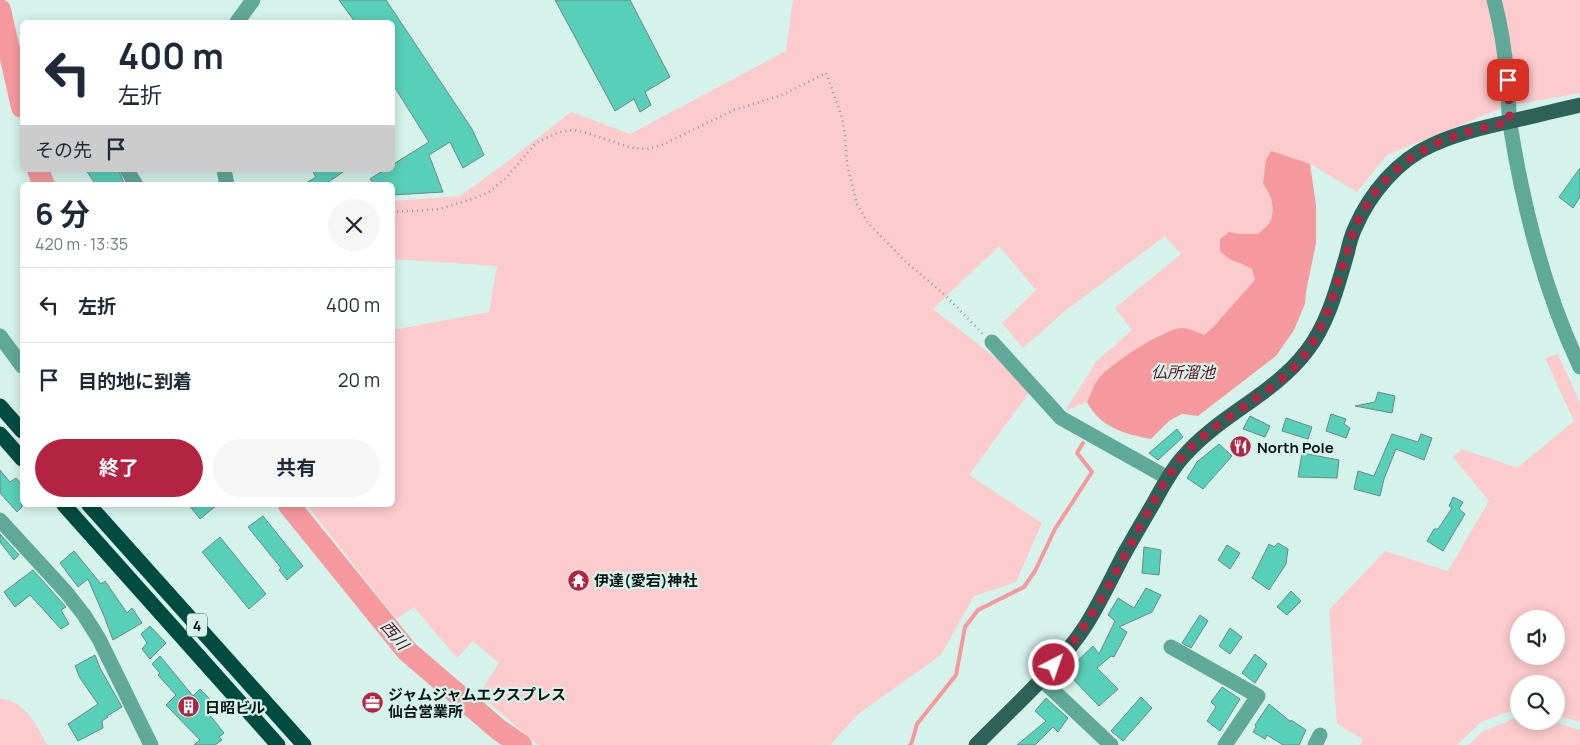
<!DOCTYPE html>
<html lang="ja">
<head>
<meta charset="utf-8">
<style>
  :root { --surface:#fff; --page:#f6f6f7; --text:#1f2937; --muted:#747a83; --line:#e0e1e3; --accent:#b52342 }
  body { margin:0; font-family:Manrope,"Noto Sans JP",sans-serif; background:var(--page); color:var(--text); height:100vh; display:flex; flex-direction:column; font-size:19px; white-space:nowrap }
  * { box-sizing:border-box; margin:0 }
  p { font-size:16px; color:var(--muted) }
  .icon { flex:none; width:28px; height:28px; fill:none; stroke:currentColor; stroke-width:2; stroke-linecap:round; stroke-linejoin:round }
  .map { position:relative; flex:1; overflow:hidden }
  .panel { position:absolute; left:20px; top:182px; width:375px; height:325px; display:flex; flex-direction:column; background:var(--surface); border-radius:8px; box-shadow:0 2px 12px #0003 }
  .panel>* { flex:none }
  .hud { position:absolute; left:20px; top:20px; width:375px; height:152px; border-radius:8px; box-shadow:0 2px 12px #0003; background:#fff; color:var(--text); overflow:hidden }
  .buttons { position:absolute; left:1510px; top:610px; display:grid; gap:10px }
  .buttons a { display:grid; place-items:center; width:55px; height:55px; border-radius:50%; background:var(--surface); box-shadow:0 2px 12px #0003; font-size:25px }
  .pin { position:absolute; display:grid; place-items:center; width:42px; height:42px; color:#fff; margin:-21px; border-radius:10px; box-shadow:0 2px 8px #0006 }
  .me { position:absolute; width:55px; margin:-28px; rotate:41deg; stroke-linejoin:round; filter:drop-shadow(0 0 4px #0008) }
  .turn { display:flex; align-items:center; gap:18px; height:105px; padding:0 15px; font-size:22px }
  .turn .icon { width:65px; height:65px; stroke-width:2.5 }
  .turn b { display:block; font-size:35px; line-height:42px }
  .then { display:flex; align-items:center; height:48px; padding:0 15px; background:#0003; gap:10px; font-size:19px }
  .round { display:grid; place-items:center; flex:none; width:52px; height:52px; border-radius:26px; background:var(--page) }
  .overview { display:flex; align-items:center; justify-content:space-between; height:85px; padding:0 15px }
  h1 { font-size:30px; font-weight:700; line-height:38px }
  .cta { display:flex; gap:10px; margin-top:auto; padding:10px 15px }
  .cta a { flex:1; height:58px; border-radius:30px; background:var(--accent); color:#fff; font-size:20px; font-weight:700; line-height:58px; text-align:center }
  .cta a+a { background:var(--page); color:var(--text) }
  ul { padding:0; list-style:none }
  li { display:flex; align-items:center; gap:15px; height:75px; padding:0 15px; border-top:1px solid var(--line) }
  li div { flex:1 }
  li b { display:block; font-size:19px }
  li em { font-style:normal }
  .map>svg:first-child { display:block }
</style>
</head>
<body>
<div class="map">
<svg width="1580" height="745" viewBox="0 0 1580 745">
  <rect width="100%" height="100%" fill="#d5f3eb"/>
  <!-- green -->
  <path fill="#fccbcd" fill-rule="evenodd" d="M 793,0 L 1580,0 L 1580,93 L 1507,106 L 1387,155 L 1357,192 L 1310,164 L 1265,174 L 1263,184 C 1271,194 1276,209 1270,222 C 1268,226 1262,230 1259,234 L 1239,234 L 1229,232 L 1220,239 L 1221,251 C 1230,261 1241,262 1252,269 L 1256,280 C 1240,300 1223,319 1203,335 L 1195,331 L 1181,328 L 1161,334 L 1127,356 L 1099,378 L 1087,402 L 1065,411 L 1096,362 L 1132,330 L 1115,308 L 1181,254 L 1165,236 L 1065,311 L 1023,348 L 1002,323 L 1036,290 L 999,246 L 933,309 L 1033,387 L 969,475 L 1042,523 L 1016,582 L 974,596 L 941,655 L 858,714 L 830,745 L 538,745 L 479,694 L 499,663 L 473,641 L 457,658 L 414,607 L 396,619 L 307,505 L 392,505 L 393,330 L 489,312 L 497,266 L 393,259 L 393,201 L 460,196 L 503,165 L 571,112 L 630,134 L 786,51 Z
    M 1558,354 L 1580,403 L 1580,722 L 1556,715 L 1556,684 L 1519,684 L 1519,708 L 1481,722 L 1457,745 L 1360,745 L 1363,739 L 1337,724 L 1329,610 L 1385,551 L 1448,571 L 1489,501 L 1453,457 L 1462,449 L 1517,468 L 1574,421 L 1545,358 ZM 1519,619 L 1556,619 L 1556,656 L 1519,656 Z
    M 0,699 C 25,700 37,726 47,745 L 0,745 Z
    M 1519,717 L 1519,721 L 1551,721 L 1580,730 L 1580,745 L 1469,745 L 1483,731 Z"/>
  <!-- water -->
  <path fill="#f6999f" d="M 1271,151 L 1310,164 L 1316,205 L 1316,243 L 1306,292 L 1305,304 L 1294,330 L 1276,356 L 1198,416 L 1182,414 L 1169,421 L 1151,439 C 1124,434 1100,427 1087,402 C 1091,394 1094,384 1099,378 C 1112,363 1163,329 1182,328 C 1189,328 1197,332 1204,335 L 1215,325 L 1255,280 L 1252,269 C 1239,261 1231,263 1220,251 L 1220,239 L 1229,232 L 1239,234 L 1258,234 C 1262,230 1268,226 1270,222 C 1276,209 1271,194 1263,184 L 1266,160 Z"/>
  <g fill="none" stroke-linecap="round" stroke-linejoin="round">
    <!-- stream -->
    <path stroke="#f6999f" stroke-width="4" d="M 910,745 L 912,742 L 917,724 L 956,675 L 965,627 L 978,610 L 1024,587 L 1035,571 L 1055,529 L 1092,472 L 1077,453 L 1083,443"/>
    <!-- river -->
    <path stroke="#f6999f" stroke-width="22" d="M 0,10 L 22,107
      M 38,170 L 44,185
      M 289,505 L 407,651 L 499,730 L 521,745"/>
  </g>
  <!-- building -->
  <path fill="#58cfb8" stroke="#6d8982" d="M 339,0 L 386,0 L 472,129 L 484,155 L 463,168 L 450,142 L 429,155 L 443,192 L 392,195 L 392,185 L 375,185 L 370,179 L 384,170 L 392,170 L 392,165 L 429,142 L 392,83 L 392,22 L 355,22 Z
    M 555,0 L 630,0 L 670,77 L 645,92 L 651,105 L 640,112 L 634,99 L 615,111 Z
    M 1580,168 L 1580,197 L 1573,208 L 1559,197 Z
    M 86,170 L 118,170 L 125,185 L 96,185 Z
    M 312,170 L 346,170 L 324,185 L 303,185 L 316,177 Z
    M 1378,392 L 1395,396 L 1392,413 L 1355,406 L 1375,402 Z
    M 1331,414 L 1346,419 L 1344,424 L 1350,428 L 1346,438 L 1326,431 Z
    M 1250,416 L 1270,426 L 1265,437 L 1243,429 Z
    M 1286,418 L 1312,427 L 1308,439 L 1282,431 Z
    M 1177,429 L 1183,437 L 1158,460 L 1149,453 Z
    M 1392,434 L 1418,442 L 1421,434 L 1432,438 L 1424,460 L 1396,449 L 1384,479 L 1380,496 L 1354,489 L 1358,471 L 1374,476 Z
    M 1219,444 L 1232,456 L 1203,489 L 1187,478 L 1197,462 Z
    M 1302,453 L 1339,460 L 1337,478 L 1298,477 Z
    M 0,470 L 10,482 L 16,478 L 22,485 L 22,507 L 17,512 L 0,493 Z
    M 1453,497 L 1463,502 L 1459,509 L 1465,514 L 1443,551 L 1427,541 L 1434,529 L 1438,529 L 1452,508 L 1449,506 Z
    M 189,505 L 217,505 L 200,519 Z
    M 263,516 L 303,566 L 287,580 L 279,570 L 281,568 L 248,527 Z
    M 0,534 L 19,555 L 14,560 L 0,542 Z
    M 220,537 L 266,594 L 249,609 L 202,552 Z
    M 1278,543 L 1288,549 L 1286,564 L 1269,590 L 1252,578 L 1269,544 L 1274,547 Z
    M 1227,545 L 1240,553 L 1230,569 L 1218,560 Z
    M 1144,547 L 1161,550 L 1159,575 L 1142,573 Z
    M 74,551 L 101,584 L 105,581 L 127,613 L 132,608 L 142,623 L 113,640 L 104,616 L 88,579 L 78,587 L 60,563 Z
    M 33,570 L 66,607 L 61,610 L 69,624 L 61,629 L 30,595 L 15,607 L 4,592 Z
    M 1146,588 L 1161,595 L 1152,612 L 1119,627 L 1127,632 L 1114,657 L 1111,656 L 1097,668 L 1118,689 L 1099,706 L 1066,672 L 1093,646 L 1099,654 L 1115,621 L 1108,615 L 1118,598 L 1134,608 Z
    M 1291,591 L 1301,601 L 1287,615 L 1277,607 Z
    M 1200,615 L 1208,621 L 1191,648 L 1182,643 Z
    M 150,626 L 166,643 L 150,659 L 142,649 L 147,643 L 141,634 Z
    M 1230,628 L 1242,637 L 1230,654 L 1219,646 Z
    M 1255,654 L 1267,664 L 1255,683 L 1242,673 Z
    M 95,655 L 100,668 L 122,707 L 107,716 L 108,717 L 102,721 L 103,728 L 78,741 L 68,724 L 98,704 L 80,678 L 75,666 Z
    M 160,656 L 193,696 L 200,689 L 211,700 L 207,705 L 212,710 L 209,714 L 224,733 L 219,737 L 222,740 L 215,745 L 194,745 L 200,740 L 166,705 L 176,695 L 158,675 L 160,673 L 152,664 Z
    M 1222,687 L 1240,699 L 1220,731 L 1207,721 L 1216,707 L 1211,702 Z
    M 1141,697 L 1152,708 L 1123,741 L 1111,731 Z
    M 1046,698 L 1068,718 L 1058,732 L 1053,727 L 1035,745 L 1017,745 L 1046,721 L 1035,711 Z
    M 1269,704 L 1291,722 L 1291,720 L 1306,730 L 1299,745 L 1283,745 L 1267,735 L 1265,739 L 1253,732 L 1256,727 L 1255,725 Z"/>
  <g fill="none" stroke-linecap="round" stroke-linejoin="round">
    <!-- path -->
    <path stroke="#879e98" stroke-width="2.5" stroke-dasharray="1 4" stroke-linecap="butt" d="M 392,212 L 440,209 L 475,198 L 489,192 L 505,179 L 536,143 L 559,132 L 574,130 L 587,133 L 632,148 L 647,149 L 662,145 L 734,110 L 782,95 L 826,73 L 842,117 L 845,134 L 847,164 L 857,204 L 868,223 L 906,262 L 945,295 L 983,334"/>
    <!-- minor -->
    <path stroke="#60a999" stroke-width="15" d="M 1494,0 C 1501,26 1505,52 1507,78 C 1509,93 1508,109 1510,124 C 1523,206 1544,291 1580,367
      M 237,22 L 253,0
      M 127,170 L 136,185
      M 224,170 L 227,185
      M 0,336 L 22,366
      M 992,342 L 1061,418 L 1168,478
      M 0,520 L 66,592 L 84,615 L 99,639 L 151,745
      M 1171,647 L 1258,696 L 1225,745
      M 1041,679 L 1111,745
      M 1315,745 L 1320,735"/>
    <!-- major -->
    <path stroke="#2e6157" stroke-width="15" d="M 976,745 C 1011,709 1059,667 1086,625 C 1100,603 1111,579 1123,556 C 1133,538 1143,521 1153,504 C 1162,488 1171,470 1183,457 C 1218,416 1273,395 1306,352 C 1328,324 1337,288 1347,254 C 1349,245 1351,236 1355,228 C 1370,193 1398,160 1432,145 C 1458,133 1485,127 1512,121 C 1535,116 1557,110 1580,105"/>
    <!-- highway -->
    <path stroke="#004b40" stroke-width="15" d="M 0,406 L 22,431
      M 0,434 L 22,459
      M 64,505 L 278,745
      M 89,505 L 304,745"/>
  </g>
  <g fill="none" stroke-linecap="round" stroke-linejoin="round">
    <!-- route -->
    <path stroke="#b52342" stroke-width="9" stroke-dasharray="0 16.2" d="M 1054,665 C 1096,619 1120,562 1150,508 C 1160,491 1169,472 1182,457 C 1218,415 1277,396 1308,350 C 1332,313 1340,271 1354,230 C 1358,218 1367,205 1374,194 C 1408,148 1456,132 1510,122 L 1508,80"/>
  </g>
  <!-- icons -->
  <defs>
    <symbol id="restaurant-disc" viewBox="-11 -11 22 22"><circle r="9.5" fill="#b52342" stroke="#d5f3eb"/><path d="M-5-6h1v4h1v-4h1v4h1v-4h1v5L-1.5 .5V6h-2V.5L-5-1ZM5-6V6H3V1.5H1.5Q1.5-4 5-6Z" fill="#fff"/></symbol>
    <symbol id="temple-disc" viewBox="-11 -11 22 22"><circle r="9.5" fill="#b52342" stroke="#d5f3eb"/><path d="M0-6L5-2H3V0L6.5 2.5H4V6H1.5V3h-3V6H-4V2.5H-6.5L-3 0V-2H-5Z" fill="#fff"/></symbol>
    <symbol id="office-disc" viewBox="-11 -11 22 22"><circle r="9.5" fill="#b52342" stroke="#d5f3eb"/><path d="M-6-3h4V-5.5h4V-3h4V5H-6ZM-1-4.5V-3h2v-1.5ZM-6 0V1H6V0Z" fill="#fff"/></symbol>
    <symbol id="building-disc" viewBox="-11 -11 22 22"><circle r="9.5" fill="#b52342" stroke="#d5f3eb"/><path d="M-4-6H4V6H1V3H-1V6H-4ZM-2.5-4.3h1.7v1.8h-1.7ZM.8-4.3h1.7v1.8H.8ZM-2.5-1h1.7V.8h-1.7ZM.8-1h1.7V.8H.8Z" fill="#fff"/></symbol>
  </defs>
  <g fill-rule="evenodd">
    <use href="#restaurant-disc" x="1228" y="434" width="25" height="25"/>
    <use href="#temple-disc" x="566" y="568" width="25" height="25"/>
    <use href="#office-disc" x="360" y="690" width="25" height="25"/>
    <use href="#building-disc" x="176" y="694" width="25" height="25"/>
  </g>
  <g text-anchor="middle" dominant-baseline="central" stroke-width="4.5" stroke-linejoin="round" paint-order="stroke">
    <!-- shield labels -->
    <rect fill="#d5f3eb" stroke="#465652" stroke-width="1" x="187" y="613.5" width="20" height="23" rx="4"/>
    <g font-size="14" font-weight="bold" fill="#081311">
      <text x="197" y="625">4</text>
    </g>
    <!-- poi labels -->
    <g font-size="15" font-weight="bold" fill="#081311" stroke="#d5f3eb" text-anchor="start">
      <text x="1257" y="447">North Pole</text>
      <text x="594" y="580">伊達(愛宕)神社</text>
      <text x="388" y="694">ジャムジャムエクスプレス<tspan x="388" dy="17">仙台営業所</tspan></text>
      <text x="205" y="707">日昭ビル</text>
    </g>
    <!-- water labels -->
    <g font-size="16" font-style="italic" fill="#600e1f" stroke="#d5f3eb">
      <text x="1183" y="372">仏所溜池</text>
      <text transform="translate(395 635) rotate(50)">西川</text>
    </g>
  </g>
</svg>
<div class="buttons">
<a><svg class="icon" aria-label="sound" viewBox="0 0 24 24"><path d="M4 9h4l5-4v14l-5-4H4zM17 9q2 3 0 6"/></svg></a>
<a><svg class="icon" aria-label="search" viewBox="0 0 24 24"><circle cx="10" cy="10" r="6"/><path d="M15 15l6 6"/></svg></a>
</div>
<div class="pin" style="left:1508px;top:80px;background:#d93025"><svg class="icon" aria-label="arrive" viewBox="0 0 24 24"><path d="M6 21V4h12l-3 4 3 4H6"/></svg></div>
<svg class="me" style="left:1054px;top:665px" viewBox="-20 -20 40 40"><circle r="17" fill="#b52342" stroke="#fff" stroke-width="3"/><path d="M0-11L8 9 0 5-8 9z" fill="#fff"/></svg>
<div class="hud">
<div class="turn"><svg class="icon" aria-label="left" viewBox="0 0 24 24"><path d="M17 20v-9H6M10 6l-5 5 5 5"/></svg><div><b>400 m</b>左折</div></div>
<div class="then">その先<svg class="icon" aria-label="arrive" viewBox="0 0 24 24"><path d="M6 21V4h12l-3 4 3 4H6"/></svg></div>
</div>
<section class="panel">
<div class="overview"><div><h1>6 分</h1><p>420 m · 13:35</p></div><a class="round"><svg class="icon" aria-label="close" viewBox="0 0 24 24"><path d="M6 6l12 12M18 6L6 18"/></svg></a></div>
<ul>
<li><svg class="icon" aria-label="left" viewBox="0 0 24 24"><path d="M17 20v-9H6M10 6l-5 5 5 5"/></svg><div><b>左折</b></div><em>400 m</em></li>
<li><svg class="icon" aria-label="arrive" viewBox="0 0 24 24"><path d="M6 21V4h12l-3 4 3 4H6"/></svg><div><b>目的地に到着</b></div><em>20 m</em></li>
</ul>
<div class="cta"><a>終了</a><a>共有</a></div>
</section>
</div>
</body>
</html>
